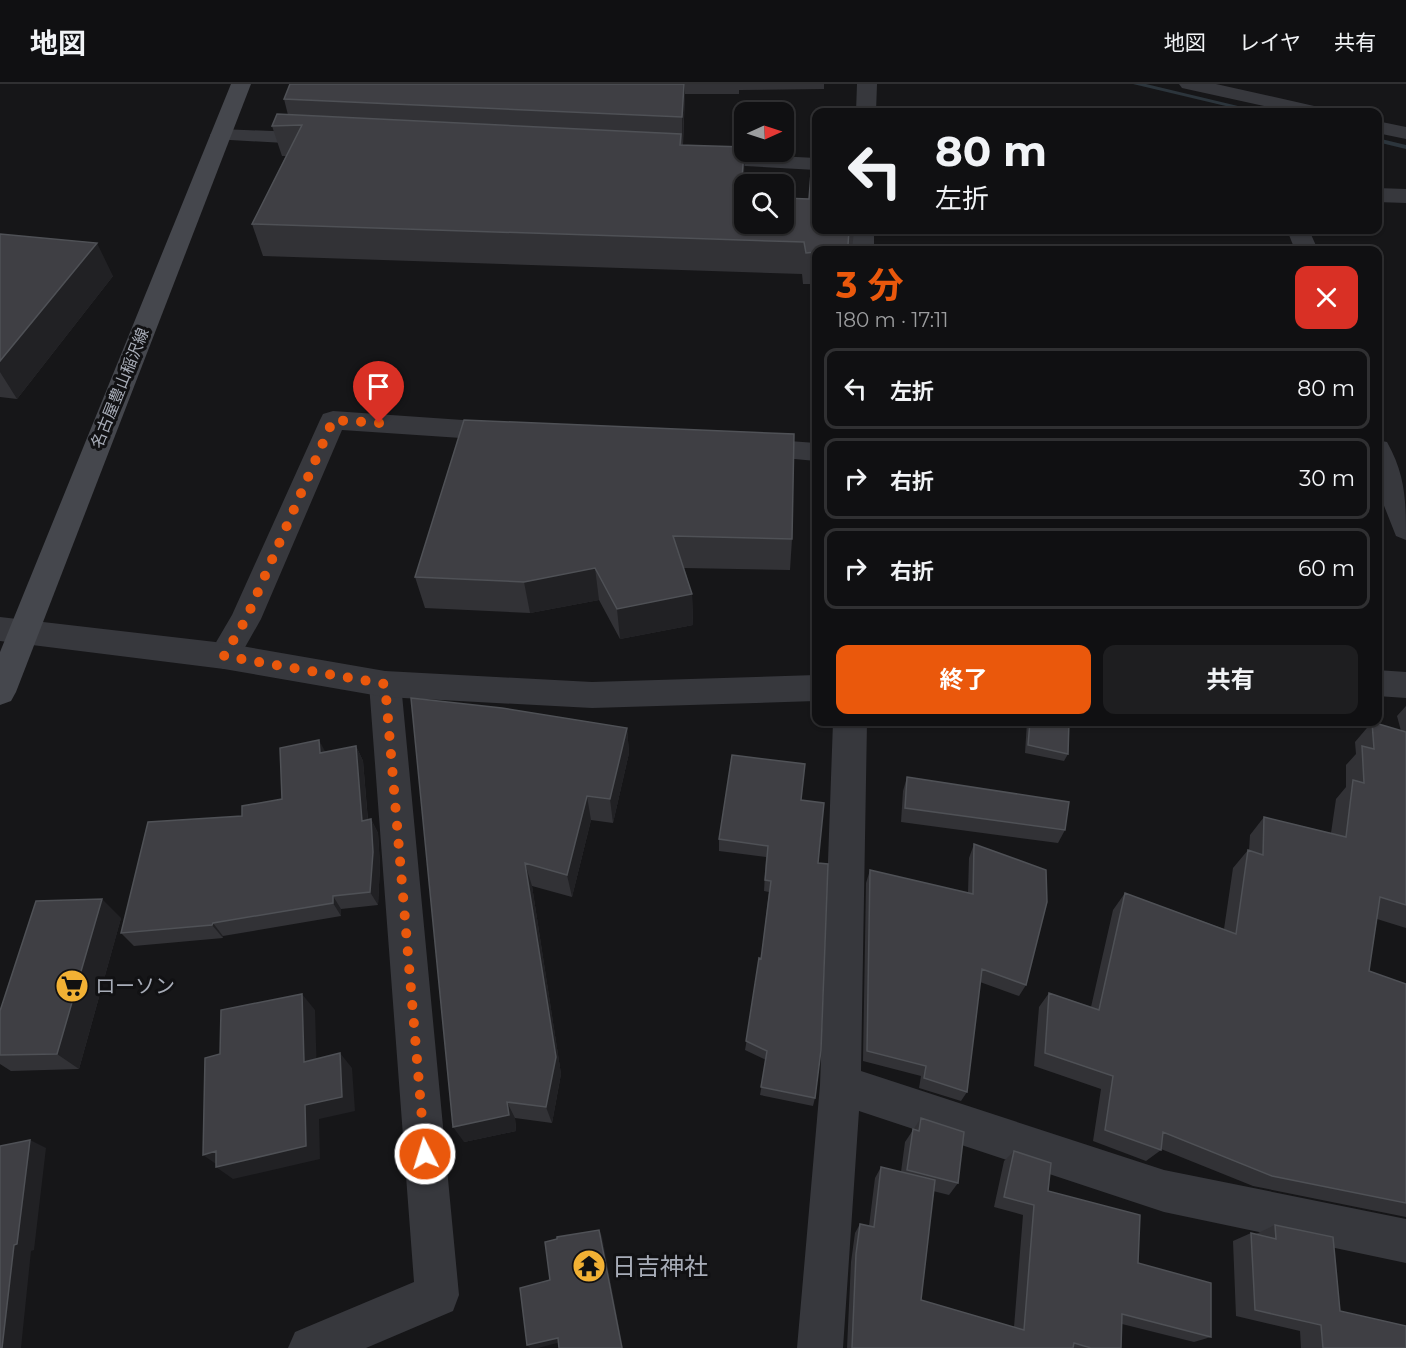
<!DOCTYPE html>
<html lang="ja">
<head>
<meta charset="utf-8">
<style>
  :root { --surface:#101012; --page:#1e1e20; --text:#f1f3f6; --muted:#9c9d9f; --line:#303032; --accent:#ea580c }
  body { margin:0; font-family:Montserrat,"Noto Sans JP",sans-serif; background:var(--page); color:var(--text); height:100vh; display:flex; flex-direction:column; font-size:22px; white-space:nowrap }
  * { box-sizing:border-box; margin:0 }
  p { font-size:20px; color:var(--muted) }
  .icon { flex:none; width:33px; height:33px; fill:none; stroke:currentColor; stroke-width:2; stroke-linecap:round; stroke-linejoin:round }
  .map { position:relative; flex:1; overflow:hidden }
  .side { position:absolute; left:812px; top:162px; width:570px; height:480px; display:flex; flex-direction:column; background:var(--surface); border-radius:12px; box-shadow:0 2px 4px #0004,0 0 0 2px var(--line) }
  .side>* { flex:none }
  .top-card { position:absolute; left:812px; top:24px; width:570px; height:126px; border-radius:12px; box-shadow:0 2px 4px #0004,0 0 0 2px var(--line); background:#101012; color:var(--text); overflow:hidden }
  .needle { width:39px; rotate:87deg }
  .tools { position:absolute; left:734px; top:18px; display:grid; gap:12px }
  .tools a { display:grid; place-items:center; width:60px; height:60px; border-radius:12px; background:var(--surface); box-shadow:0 2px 4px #0004,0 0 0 2px var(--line); font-size:30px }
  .pin { position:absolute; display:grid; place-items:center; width:51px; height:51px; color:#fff; margin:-62px -26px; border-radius:50% 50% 50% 0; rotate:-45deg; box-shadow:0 0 6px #0007 }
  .pin .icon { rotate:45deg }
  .me { position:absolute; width:66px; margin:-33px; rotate:355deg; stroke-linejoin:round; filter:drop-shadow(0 0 4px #0008) }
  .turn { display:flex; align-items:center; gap:21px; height:126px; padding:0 24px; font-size:27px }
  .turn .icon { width:78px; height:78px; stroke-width:2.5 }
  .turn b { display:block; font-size:42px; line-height:51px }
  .round { display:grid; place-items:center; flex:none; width:63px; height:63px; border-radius:12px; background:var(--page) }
  .summary { display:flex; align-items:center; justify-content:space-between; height:102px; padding:0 24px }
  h1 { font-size:36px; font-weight:700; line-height:45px; color:var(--accent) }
  .cta { display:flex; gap:12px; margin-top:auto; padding:12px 24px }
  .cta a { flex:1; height:69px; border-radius:12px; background:var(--accent); color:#fff; font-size:24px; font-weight:700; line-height:69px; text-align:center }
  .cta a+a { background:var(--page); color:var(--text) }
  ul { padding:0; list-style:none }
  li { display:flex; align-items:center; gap:18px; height:81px; margin:0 12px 9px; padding:0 12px; border:3px solid var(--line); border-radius:12px }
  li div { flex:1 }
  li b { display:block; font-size:22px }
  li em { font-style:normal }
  header { display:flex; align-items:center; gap:36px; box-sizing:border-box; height:84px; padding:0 30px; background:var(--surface); border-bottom:2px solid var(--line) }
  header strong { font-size:28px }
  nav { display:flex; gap:33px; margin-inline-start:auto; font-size:21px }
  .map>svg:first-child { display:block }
</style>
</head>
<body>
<header>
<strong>地図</strong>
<nav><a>地図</a><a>レイヤ</a><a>共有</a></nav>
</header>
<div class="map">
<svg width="1406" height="1264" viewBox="0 0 1406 1264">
  <rect width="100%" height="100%" fill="#161618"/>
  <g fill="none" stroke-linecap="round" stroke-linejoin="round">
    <!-- stream -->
    <path fill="#2c353c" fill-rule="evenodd" d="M 1133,0 L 1146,0 L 1263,28 L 1251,28 Z
      M 1377,54 L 1406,61 L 1406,65 L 1377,58 Z"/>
    <!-- minor -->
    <path fill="#37383d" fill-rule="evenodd" d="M 857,0 L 877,0 L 876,28 L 856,28 Z
      M 1179,0 L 1216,0 L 1323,24 L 1326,28 L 1291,28 L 1182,4 Z
      M 1377,37 L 1406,43 L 1406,55 L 1377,49 Z
      M 220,45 L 321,49 L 328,51 L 332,55 L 328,59 L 321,61 L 213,55 L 210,51 L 213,47 Z
      M 699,68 L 816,74 L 816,86 L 691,79 L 688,74 L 691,69 Z
      M 1377,104 L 1406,105 L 1406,119 L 1377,118 Z
      M 852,146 L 874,146 L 874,166 L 852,166 Z
      M 1287,146 L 1309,146 L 1318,166 L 1295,166 Z
      M 333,327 L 506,339 L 516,342 L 520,348 L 516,354 L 506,357 L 342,346 L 261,535 L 235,581 L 224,585 L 213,581 L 208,572 L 232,531 L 320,336 L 323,330 Z
      M 750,354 L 816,359 L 816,377 L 740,370 L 736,363 L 740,356 Z
      M 1377,356 L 1387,358 C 1406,392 1406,418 1406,456 L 1396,452 L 1377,404 Z
      M 385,587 L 396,591 L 401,600 L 459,1211 L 453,1227 L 366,1264 L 288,1264 L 295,1248 L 414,1198 L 369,600 L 374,591 Z
      M 833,638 L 867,638 L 861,987 L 1164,1086 L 1406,1135 L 1406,1179 L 1164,1128 L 859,1027 L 843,1264 L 797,1264 L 820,1001 Z"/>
    <!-- tertiary -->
    <path fill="#37383d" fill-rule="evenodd" d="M 0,533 L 224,559 L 385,587 L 592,598 L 816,591 L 816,617 L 592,624 L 385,613 L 224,585 L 0,557 Z
      M 1377,586 L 1406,588 L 1406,614 L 1377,612 Z"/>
    <!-- secondary -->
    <path fill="#45474d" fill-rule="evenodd" d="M 231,0 L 251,0 L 16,608 L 11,617 L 0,621 L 0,568 Z"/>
  </g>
  <!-- wall -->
  <path fill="#323236" d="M 290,0 L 824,0 L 824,5 L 739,6 L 739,10 L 685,10 L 683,62 L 745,68 L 742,113 L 809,115 L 815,89 L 816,71 L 816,146 L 854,146 L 852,166 L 816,166 L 816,200 L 803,200 L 802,190 L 263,172 L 252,140 L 286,72 L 282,72 L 272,42 L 288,31 L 284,15 Z
    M 0,150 L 113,192 L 17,315 L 0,313 Z
    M 464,336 L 792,455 L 790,486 L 684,484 L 692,510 L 693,541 L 620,555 L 599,516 L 530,529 L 425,524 L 415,493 Z
    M 1406,622 L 1406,844 L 1377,835 L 1369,887 L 1406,900 L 1406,1133 L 1253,1102 L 1161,1065 L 1161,1066 L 1146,1077 L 1093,1057 L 1101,1005 L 1034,982 L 1039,923 L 1049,909 L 1091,923 L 1113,826 L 1125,809 L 1224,845 L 1233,784 L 1248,766 L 1249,767 L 1250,751 L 1264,733 L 1331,749 L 1336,715 L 1346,703 L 1346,681 L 1356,670 L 1355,658 L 1372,638 L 1401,647 L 1397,632 Z
    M 502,624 L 627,644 L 629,669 L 613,739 L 591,736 L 572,813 L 532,802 L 561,990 L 552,1039 L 515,1034 L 516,1047 L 464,1058 Z
    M 1027,638 L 1069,638 L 1068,670 L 1064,677 L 1025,669 Z
    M 356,662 L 363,677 L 368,736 L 371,735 L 378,749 L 380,782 L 378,821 L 341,825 L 341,832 L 223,852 L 223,854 L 134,862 L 121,849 L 242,732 L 282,715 L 325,668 Z
    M 907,693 L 1065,746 L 1058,759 L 901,738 L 903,707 Z
    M 801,716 L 818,779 L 815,1014 L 813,1022 L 760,1011 L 766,976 L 745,966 L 761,875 L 769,808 L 764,807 L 766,773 L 719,767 L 719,755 Z
    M 974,760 L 1026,901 L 1019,912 L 980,898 L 967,1008 L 961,1017 L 919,1004 L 921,992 L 863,977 L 866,799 L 870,786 L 968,809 L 969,774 Z
    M 121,834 L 79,985 L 11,987 L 0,980 L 0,927 Z
    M 921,1034 L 958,1099 L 949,1111 L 933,1107 L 921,1216 L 1014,1243 L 1023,1131 L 994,1123 L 1004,1077 L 1014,1067 L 1048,1107 L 1138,1179 L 1211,1253 L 1194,1258 L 1122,1240 L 1121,1264 L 847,1264 L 851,1178 L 855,1149 L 860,1140 L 869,1142 L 875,1094 L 881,1083 L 901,1088 L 905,1058 Z
    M 1275,1141 L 1340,1227 L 1406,1264 L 1301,1264 L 1300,1247 L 1236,1232 L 1233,1157 L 1251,1149 L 1256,1150 Z"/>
  <!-- shaded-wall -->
  <path fill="#212124" d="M 684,0 L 685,0 L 685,10 L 682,65 L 682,33 Z
    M 745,68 L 744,95 L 740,144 L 741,113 Z
    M 97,159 L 113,192 L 17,315 L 0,288 L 0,277 Z
    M 595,484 L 599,516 L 530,529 L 524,498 Z
    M 692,510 L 693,541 L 620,555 L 617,525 Z
    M 627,644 L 629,669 L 613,739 L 610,715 Z
    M 319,656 L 327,671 L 320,669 Z
    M 356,662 L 363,677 L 369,751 L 362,737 Z
    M 587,712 L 591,736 L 572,813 L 567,791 Z
    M 371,735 L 378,749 L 380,782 L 378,821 L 370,808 Z
    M 525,779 L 532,802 L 561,990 L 552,1039 L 546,1023 Z
    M 333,812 L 341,825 L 341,832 L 333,819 Z
    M 102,815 L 121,834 L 79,985 L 57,970 Z
    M 213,839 L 223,852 L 223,854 L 212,841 Z
    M 302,910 L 315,926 L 317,993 L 304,978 Z
    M 340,969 L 352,984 L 355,1027 L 319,1035 L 320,1075 L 233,1095 L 216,1083 L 219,1082 L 203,1071 L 305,1021 Z
    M 507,1018 L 515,1034 L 516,1047 L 464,1058 L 453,1043 Z
    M 30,1056 L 46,1064 L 34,1166 L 31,1167 L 21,1264 L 2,1264 L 14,1161 Z
    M 599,1146 L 602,1152 L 623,1264 L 622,1264 Z
    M 558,1254 L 561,1258 L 538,1264 L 530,1264 L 527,1261 Z"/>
  <!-- building -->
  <path fill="#3f3f44" stroke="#4f5156" stroke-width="1.5" d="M 290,0 L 684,0 L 682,33 L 284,15 Z
    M 277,30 L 681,50 L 680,61 L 744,63 L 741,113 L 744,113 L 744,140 L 783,140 L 783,114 L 809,115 L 811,89 L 816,89 L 816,146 L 849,146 L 848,161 L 842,161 L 843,166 L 816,166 L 816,168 L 806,169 L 804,158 L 252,140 L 302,41 L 272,42 Z
    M 0,150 L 97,159 L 0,277 Z
    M 464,336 L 794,350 L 792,455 L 673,452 L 692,510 L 617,525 L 595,484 L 524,498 L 415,493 Z
    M 411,614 L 502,624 L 627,644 L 610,715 L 587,712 L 567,791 L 525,779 L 556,973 L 546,1023 L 507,1018 L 509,1031 L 453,1043 Z
    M 1030,638 L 1069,638 L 1068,670 L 1028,661 Z
    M 1372,638 L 1406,648 L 1406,821 L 1380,813 L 1369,887 L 1406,900 L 1406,1119 L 1272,1092 L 1163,1048 L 1161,1066 L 1105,1046 L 1113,992 L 1045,969 L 1049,909 L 1099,926 L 1125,809 L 1236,850 L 1248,766 L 1263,771 L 1264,733 L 1346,753 L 1353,696 L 1364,699 L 1362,662 L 1374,665 Z
    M 319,656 L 320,669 L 356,662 L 362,737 L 371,735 L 373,768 L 370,808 L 333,812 L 333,819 L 213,839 L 212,841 L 121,849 L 148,738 L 242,732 L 242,722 L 282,715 L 280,664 Z
    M 732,671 L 805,680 L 801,716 L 824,719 L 818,779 L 828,780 L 821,966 L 815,1014 L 761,1003 L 767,967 L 746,957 L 759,874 L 761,875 L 771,797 L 765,796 L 768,762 L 719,755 Z
    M 907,693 L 1069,718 L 1065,746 L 905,724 Z
    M 974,760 L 1046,786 L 1047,818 L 1026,901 L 982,885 L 967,1008 L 924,994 L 926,982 L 867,967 L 870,786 L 973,810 Z
    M 102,815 L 57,970 L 0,971 L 0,927 L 36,817 Z
    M 302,910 L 304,978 L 340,969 L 342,1013 L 305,1021 L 306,1062 L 216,1083 L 216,1067 L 203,1071 L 205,974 L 220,970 L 221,926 Z
    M 921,1034 L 964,1048 L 958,1099 L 907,1086 L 913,1045 L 919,1047 Z
    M 30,1056 L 17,1160 L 14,1161 L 2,1264 L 0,1264 L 0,1062 Z
    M 1014,1067 L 1051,1079 L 1048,1107 L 1140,1131 L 1138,1179 L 1211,1199 L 1211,1253 L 1122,1230 L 1121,1264 L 1091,1264 L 1074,1259 L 1073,1264 L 852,1264 L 856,1170 L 860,1140 L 874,1143 L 881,1083 L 935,1096 L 921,1216 L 1024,1246 L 1034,1121 L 1004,1113 Z
    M 1275,1141 L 1333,1153 L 1340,1227 L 1406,1242 L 1406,1264 L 1323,1264 L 1321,1241 L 1255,1226 L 1251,1149 L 1276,1155 Z
    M 599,1146 L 622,1264 L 559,1264 L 558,1254 L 527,1261 L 520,1204 L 550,1196 L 545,1158 L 557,1155 L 557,1153 Z"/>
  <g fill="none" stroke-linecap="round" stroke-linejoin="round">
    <!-- route -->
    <path stroke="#ea580c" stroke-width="10" stroke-dasharray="0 18" d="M 379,339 L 333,336 L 246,535 L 224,572 L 385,600 L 425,1070"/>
  </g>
  <!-- icons -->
  <defs>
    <symbol id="supermarket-disc" viewBox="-11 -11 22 22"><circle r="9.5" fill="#f2b134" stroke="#111113"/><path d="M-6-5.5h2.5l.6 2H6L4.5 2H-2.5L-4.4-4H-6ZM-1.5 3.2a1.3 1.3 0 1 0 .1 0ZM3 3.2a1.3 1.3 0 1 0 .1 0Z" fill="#111"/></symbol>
    <symbol id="temple-disc" viewBox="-11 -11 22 22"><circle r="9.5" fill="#f2b134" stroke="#111113"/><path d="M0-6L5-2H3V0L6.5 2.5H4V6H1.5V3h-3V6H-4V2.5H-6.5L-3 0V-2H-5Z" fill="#111"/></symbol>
  </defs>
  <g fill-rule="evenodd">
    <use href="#supermarket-disc" x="53" y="883" width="38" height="38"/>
    <use href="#temple-disc" x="570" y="1163" width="38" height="38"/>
  </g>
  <g text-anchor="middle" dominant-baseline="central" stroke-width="6" stroke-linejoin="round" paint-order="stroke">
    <!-- far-street labels -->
    <g font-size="16" fill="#a8adb8" stroke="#111113">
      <text transform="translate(120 304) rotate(-68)">名古屋豊山稲沢線</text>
    </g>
    <!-- poi labels -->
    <g font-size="20" fill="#a8adb8" stroke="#111113" text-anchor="start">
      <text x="95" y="902">ローソン</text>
    </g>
    <!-- near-poi labels -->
    <g font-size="24" fill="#a8adb8" stroke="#111113" text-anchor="start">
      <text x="612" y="1182">日吉神社</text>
    </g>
  </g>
</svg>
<div class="tools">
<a><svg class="needle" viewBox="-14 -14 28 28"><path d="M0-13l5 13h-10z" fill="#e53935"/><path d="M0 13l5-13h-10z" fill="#9c9d9f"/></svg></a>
<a><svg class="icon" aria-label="search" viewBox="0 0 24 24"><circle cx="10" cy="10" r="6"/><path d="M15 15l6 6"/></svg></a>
</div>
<div class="pin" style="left:379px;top:339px;background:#d93025"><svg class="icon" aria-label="arrive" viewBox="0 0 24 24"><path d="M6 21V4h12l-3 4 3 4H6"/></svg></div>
<svg class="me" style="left:425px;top:1070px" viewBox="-20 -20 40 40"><circle r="17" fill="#ea580c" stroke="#fff" stroke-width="3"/><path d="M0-11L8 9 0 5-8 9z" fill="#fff"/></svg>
<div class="top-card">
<div class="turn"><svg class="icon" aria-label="left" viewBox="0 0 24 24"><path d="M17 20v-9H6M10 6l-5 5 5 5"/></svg><div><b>80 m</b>左折</div></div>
</div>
<section class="side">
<div class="summary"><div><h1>3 分</h1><p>180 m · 17:11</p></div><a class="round" style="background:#d93025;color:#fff"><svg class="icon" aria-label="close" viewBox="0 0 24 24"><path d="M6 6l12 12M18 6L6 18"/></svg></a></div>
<ul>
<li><svg class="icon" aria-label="left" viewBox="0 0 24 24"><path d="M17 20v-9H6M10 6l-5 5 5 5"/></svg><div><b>左折</b></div><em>80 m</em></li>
<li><svg class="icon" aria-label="right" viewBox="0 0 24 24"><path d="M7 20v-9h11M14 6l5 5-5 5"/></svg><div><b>右折</b></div><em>30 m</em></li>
<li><svg class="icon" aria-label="right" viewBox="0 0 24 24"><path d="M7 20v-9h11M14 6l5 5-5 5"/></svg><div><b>右折</b></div><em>60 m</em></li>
</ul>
<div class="cta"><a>終了</a><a>共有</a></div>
</section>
</div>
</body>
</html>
